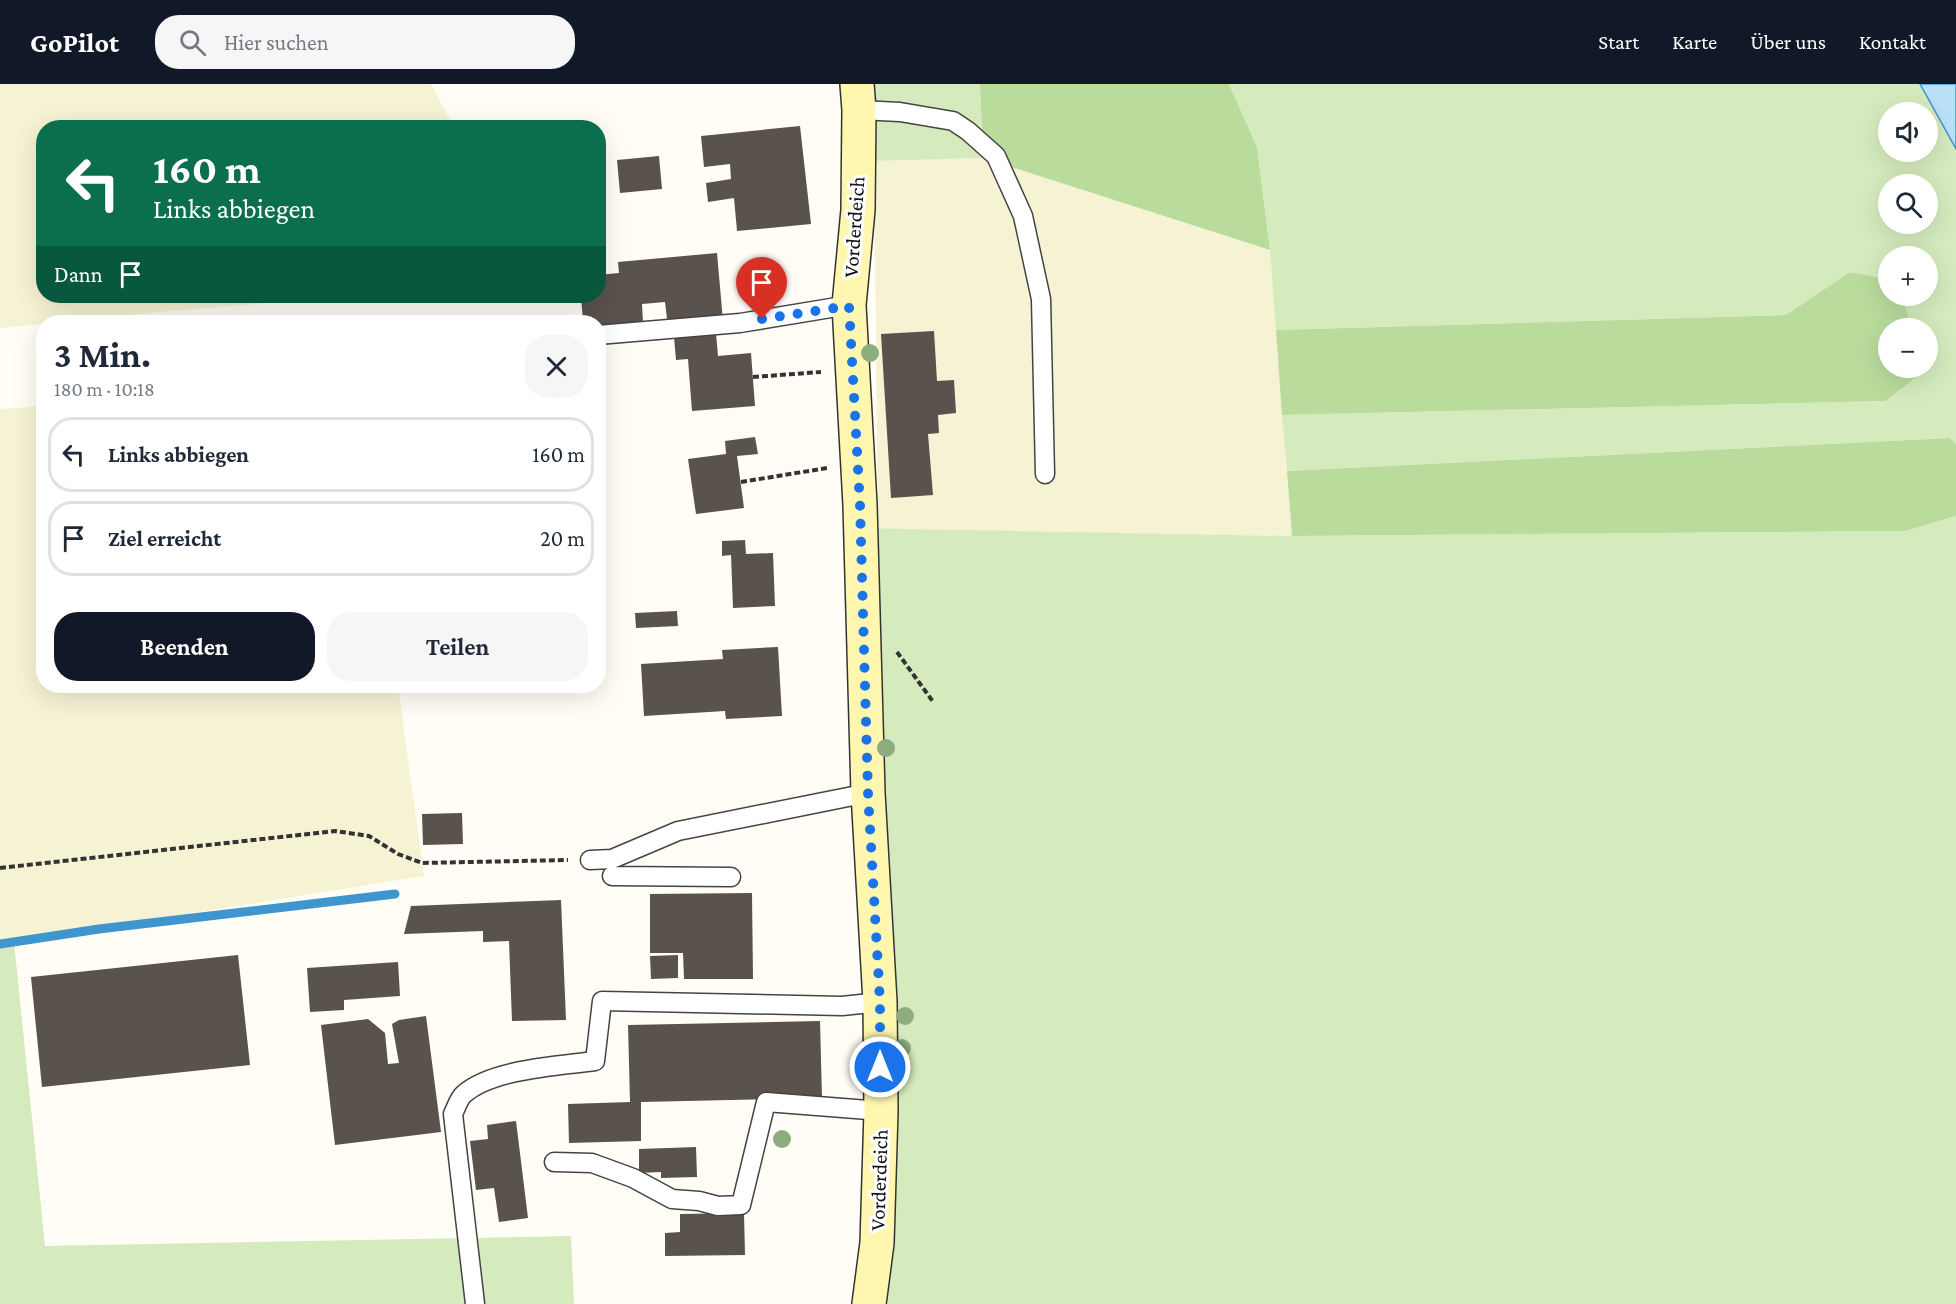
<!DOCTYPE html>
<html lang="de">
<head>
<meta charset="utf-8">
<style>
  :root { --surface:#fff; --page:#f6f6f7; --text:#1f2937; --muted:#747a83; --line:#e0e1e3; --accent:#111827 }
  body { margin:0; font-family:"Crimson Pro",serif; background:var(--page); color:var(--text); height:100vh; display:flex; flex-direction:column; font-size:22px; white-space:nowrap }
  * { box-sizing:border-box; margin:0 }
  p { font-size:20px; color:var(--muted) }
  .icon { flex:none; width:33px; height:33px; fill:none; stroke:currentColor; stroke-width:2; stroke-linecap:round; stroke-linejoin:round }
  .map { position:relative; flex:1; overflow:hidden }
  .sheet { position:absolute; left:36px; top:231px; width:570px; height:378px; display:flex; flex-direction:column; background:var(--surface); border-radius:24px; box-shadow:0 6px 24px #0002 }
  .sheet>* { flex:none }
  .hud { position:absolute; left:36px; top:36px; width:570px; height:183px; border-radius:24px; box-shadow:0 6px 24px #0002; background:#0b6e4f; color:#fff; overflow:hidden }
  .fabs { position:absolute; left:1878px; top:18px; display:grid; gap:12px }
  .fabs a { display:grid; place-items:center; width:60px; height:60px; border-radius:50%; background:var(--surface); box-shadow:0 6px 24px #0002; font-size:30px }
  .pin { position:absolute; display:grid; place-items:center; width:51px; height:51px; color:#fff; margin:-62px -26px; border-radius:50% 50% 50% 0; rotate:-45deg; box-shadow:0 0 6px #0007 }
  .pin .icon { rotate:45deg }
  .me { position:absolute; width:66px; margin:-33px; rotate:0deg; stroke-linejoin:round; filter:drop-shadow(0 0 4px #0008) }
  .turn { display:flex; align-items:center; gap:21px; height:126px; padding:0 18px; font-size:27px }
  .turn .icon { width:78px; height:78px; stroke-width:2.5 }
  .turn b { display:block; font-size:42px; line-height:51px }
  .then { display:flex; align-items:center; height:57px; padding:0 18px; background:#0003; gap:12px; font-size:22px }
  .round { display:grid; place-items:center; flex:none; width:63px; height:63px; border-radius:24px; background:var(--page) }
  .overview { display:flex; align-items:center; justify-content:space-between; height:102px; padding:0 18px }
  h1 { font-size:36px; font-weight:700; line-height:45px }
  .primary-button { display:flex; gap:12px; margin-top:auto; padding:12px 18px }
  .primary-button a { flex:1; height:69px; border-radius:24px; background:var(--accent); color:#fff; font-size:24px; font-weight:700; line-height:69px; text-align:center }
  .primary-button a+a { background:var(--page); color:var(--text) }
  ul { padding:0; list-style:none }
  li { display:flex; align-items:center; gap:18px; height:75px; margin:0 12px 9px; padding:0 6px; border:3px solid var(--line); border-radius:24px }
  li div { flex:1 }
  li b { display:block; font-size:22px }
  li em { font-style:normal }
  header { display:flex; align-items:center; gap:36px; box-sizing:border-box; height:84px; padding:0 30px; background:var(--accent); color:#fff }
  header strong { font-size:28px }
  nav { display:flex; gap:33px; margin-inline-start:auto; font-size:21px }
  .search { width:420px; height:54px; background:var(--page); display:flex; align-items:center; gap:15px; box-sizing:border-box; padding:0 21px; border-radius:24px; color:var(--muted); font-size:22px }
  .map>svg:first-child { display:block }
</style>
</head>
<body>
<header>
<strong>GoPilot</strong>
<div class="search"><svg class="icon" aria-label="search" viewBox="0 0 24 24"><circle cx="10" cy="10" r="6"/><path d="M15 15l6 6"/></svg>Hier suchen</div>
<nav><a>Start</a><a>Karte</a><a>Über uns</a><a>Kontakt</a></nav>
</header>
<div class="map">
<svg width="1956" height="1220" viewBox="0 0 1956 1220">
  <rect width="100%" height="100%" fill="#fffdf5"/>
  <!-- farmland -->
  <path fill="#f6f3d4" d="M 0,0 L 431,0 L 454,43 L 44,44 L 44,212 L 348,212 L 44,238 L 43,240 L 0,244 Z
    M 983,74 L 1270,166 L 1292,452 L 878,445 L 874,77 Z
    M 43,322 L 44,602 L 398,602 L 424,792 L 0,860 L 0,325 Z"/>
  <!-- green -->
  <path fill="#d5ebbd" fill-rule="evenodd" d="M 868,0 L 980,0 L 983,74 L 874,77 Z
    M 1229,0 L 1920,0 L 1956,65 L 1956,361 L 1950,354 L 1287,387 L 1282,331 L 1886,317 L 1925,286 L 1924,284 L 1928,284 L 1928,244 L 1912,244 L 1902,212 L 1928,212 L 1928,172 L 1888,172 L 1888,195 L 1850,188 L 1786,231 L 1276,246 L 1270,166 L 1257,63 ZM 1888,28 L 1928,28 L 1928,68 L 1888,68 ZM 1888,100 L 1928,100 L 1928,140 L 1888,140 Z
    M 1956,432 L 1956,1220 L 888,1220 L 896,945 L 850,444 L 1292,452 L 1905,447 Z
    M 14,858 L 45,1162 L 571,1152 L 574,1220 L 0,1220 L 0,860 Z"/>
  <!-- forest -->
  <path fill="#b9dc9c" d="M 980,0 L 1229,0 L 1257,63 L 1270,166 L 983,74 Z
    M 1850,188 L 1888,195 L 1888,212 L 1902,212 L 1912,244 L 1888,244 L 1888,284 L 1924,284 L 1925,286 L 1886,317 L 1282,331 L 1276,246 L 1786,231 Z
    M 1950,354 L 1956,361 L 1956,432 L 1905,447 L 1292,452 L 1287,387 Z"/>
  <!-- water -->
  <path fill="#b9e0f7" stroke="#3f96cf" stroke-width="1.5" d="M 1921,0 L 1956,0 L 1956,65 L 1920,0 Z"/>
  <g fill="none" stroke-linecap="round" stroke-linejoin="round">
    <!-- stream -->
    <path stroke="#3f96cf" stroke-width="9" d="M 0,860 L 99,845 L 395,810"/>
  </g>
  <!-- building -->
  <path fill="#5a524d" d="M 800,42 L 811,140 L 737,147 L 734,114 L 708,118 L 706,99 L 731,95 L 730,80 L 704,83 L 701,52 Z
    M 659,72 L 662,105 L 620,109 L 617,76 Z
    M 717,169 L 723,237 L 668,243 L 665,218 L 642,220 L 643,238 L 598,242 L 598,238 L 583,238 L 581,212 L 598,212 L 598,191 L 619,189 L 618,178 Z
    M 934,247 L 937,297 L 954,296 L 956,329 L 938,331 L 939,349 L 928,350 L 933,411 L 891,414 L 881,250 Z
    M 716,249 L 718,272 L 751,269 L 755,322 L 692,327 L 688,275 L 676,276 L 674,253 Z
    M 755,353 L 758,370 L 737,372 L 744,424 L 696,430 L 688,375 L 726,370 L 725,357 Z
    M 745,456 L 746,470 L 773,469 L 775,522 L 733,524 L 731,471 L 722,472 L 722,457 Z
    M 677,527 L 678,542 L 636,544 L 635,529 Z
    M 778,563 L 782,632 L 726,635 L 725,627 L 644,632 L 641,580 L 723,575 L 722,566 Z
    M 462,729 L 463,760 L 423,761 L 422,730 Z
    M 752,809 L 753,895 L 684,895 L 683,869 L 650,869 L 650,810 Z
    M 561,816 L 566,936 L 512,937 L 509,857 L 483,858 L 483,847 L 404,850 L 411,822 Z
    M 238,871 L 250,981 L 42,1003 L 31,893 Z
    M 678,871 L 678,894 L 651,895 L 650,872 Z
    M 398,878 L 400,912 L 344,916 L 344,926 L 310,928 L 307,884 Z
    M 426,932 L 441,1048 L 335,1061 L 321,941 L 368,935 L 385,949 L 388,980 L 399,979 L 392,940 L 399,936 Z
    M 820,937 L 822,1014 L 641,1018 L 641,1057 L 569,1059 L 568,1020 L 630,1018 L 628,941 Z
    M 516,1037 L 528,1134 L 499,1138 L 494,1104 L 476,1106 L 470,1057 L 488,1055 L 487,1041 Z
    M 696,1063 L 697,1093 L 661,1094 L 661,1088 L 639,1089 L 639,1065 Z
    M 744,1129 L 745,1171 L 665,1172 L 665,1149 L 680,1148 L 680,1130 Z"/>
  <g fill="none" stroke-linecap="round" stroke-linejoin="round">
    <defs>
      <path id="lane" d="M 859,26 L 900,28 L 953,37 L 968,47 L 996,72 L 1023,132 L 1041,215 L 1045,390
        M 598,251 L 740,239 L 849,221
        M 590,776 L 612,775 L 678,747 L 868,709
        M 612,792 L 731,793
        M 554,1078 L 592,1079 L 633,1094 L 672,1115 L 699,1117 L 718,1122 L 741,1121 L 766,1018 L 881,1027
        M 475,1220 L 453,1030 C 456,1024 459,1014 464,1010 C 492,985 559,982 595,977 L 602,917 L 842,922 L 880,918"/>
      <path id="secondary" d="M 857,0 L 859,26 L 858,126 L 849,221 L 860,421 L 868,709 L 880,918 L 881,1027 L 877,1159 L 869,1220"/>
    </defs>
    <!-- lane casing -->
    <use href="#lane" stroke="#444" stroke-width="21"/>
    <!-- secondary casing -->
    <use href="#secondary" stroke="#333" stroke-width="36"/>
    <!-- path -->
    <path stroke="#333" stroke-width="4" stroke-dasharray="6 3" stroke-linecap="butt" d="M 753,293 L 821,288
      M 741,398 L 827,384
      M 897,568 L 934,619
      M 0,784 L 335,747 L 369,752 L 398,770 L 422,779 L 568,776"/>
    <!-- lane -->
    <use href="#lane" stroke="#fff" stroke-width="18"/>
    <!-- secondary -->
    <use href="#secondary" stroke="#fff6b0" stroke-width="33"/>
  </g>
  <!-- trees -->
  <g fill="#8dad7f">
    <circle cx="870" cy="269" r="9"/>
    <circle cx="886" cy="664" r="9"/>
    <circle cx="905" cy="932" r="9"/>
    <circle cx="902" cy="964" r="9"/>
    <circle cx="782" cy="1055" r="9"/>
  </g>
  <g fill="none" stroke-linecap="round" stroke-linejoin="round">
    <!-- route -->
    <path stroke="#1a73e8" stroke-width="10" stroke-dasharray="0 18" d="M 762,235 L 849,222 L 860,421 L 868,709 L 880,918 L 880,983"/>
  </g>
  <g text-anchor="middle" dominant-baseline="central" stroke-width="6" stroke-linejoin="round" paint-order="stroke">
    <!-- street labels -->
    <g font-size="21" fill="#111" stroke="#fff">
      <text transform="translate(854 143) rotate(-86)">Vorderdeich</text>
      <text transform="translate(879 1096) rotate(-88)">Vorderdeich</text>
    </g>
  </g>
</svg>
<div class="fabs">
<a><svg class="icon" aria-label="sound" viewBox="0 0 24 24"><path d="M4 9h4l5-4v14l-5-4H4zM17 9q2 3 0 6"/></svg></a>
<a><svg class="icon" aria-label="search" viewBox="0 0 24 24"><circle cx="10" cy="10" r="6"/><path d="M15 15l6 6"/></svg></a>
<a>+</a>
<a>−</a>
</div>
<div class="pin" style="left:762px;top:235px;background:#d93025"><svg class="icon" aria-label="arrive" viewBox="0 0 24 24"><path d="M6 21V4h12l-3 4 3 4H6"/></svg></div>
<svg class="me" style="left:880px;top:983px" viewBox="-20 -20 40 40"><circle r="17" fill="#1a73e8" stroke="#fff" stroke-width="3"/><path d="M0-11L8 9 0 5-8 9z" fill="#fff"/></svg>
<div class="hud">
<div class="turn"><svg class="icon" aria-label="left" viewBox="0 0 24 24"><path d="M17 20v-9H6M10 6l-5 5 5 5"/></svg><div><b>160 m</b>Links abbiegen</div></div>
<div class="then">Dann<svg class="icon" aria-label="arrive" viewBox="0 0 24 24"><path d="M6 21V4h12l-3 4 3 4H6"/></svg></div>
</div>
<section class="sheet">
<div class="overview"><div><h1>3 Min.</h1><p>180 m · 10:18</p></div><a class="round"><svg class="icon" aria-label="close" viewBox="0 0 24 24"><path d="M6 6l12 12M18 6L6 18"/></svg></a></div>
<ul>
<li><svg class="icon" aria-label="left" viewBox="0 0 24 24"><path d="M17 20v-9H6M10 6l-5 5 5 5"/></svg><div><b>Links abbiegen</b></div><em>160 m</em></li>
<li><svg class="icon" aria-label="arrive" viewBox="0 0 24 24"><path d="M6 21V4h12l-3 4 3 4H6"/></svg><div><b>Ziel erreicht</b></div><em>20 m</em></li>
</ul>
<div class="primary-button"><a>Beenden</a><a>Teilen</a></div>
</section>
</div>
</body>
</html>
